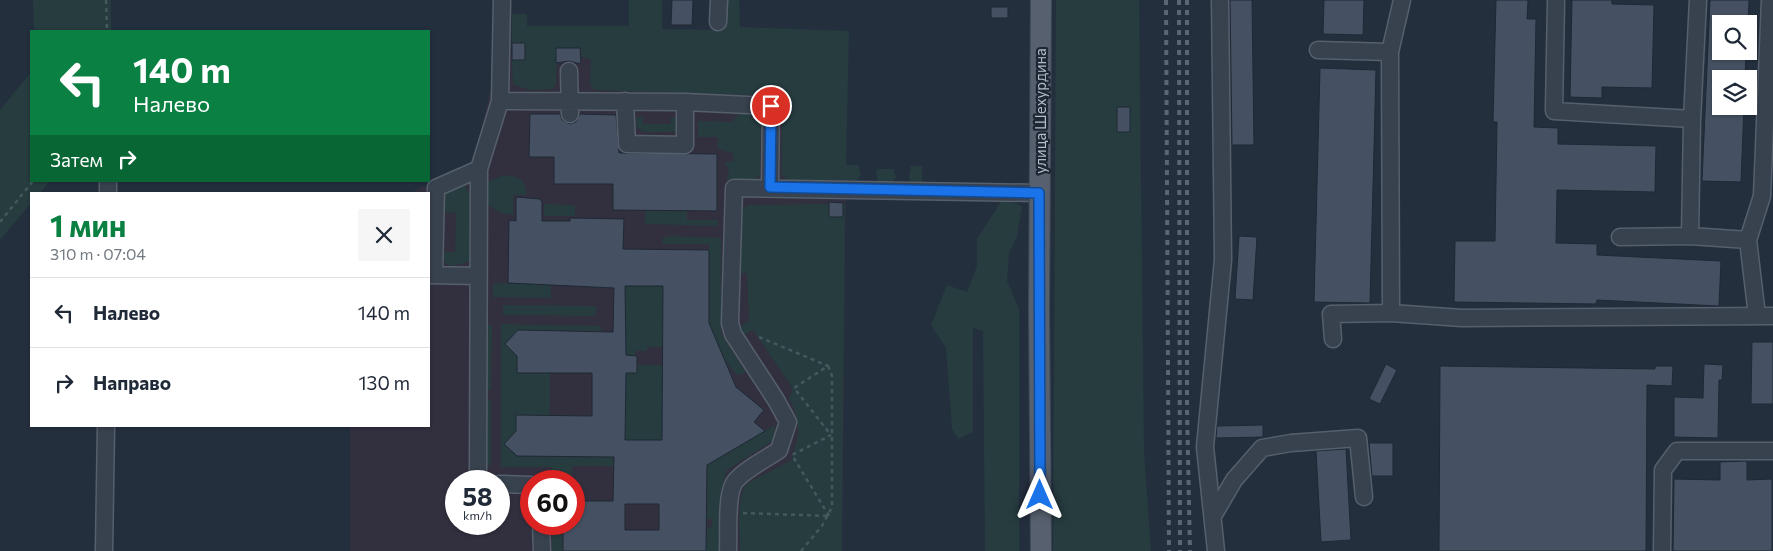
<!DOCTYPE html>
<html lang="ru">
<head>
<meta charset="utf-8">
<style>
  :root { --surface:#fff; --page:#f6f6f7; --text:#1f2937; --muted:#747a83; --line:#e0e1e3; --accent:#0b8043 }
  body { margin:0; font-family:Commissioner,sans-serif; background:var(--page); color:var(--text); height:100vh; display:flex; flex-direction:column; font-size:19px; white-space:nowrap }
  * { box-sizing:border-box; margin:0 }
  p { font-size:16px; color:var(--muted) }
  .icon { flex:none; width:28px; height:28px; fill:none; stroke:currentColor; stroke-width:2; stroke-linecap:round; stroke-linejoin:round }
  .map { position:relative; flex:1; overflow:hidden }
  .side { position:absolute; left:30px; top:192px; width:400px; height:235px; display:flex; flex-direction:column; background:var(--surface); border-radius:0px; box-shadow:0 1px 4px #0004 }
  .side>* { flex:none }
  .top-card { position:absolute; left:30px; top:30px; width:400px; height:152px; border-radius:0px; box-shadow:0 1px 4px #0004; background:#0b8043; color:#fff; overflow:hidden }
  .buttons { position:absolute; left:1712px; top:15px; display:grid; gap:10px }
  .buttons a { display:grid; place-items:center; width:45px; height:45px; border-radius:0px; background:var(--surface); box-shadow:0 1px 4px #0004; font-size:25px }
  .speed { position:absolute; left:445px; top:470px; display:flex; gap:10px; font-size:25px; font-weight:700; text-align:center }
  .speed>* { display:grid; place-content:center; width:65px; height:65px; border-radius:50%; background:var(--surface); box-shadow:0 1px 4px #0004; line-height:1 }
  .speed small { font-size:12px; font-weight:400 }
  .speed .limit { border:8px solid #d22; background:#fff; color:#111 }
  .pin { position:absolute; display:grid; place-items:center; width:42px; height:42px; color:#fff; margin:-21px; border:2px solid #fff; border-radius:50%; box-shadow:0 1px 5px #0007 }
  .me { position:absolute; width:55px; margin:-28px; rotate:0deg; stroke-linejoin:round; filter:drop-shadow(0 0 4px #0008) }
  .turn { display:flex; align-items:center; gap:18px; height:105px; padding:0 20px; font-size:22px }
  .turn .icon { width:65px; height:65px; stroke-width:2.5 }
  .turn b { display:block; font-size:35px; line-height:42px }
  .then { display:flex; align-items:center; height:48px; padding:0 20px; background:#0003; gap:10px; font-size:19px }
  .round { display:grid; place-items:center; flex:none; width:52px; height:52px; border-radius:0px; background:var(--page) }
  .summary { display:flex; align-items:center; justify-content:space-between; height:85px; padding:0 20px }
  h1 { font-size:30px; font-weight:700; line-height:38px; color:var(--accent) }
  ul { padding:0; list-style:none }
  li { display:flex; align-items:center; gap:15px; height:70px; padding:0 20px; border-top:1px solid var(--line) }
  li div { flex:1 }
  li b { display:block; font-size:19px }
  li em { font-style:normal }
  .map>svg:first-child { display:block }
</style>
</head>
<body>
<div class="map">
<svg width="1773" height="551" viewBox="0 0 1773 551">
  <rect width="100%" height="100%" fill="#242f3e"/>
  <!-- medical -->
  <path fill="#32303f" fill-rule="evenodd" d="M 492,43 L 618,43 L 785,76 L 846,163 L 842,551 L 350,551 L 350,426 L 429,426 L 429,194 L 407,194 L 473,165 L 492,83 ZM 456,481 L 499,481 L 499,524 L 456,524 ZM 531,481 L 574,481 L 574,524 L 531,524 Z"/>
  <!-- green -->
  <path fill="#263c3f" d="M 33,0 L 111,0 L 111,31 L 34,31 Z
    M 629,0 L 662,0 L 662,29 L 723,30 L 724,0 L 739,0 L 740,27 L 849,31 L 846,165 L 858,165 L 861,175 L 857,180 L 787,180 L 782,175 L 782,96 L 594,90 L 590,85 L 591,59 L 581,57 L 580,48 L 557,48 L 556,85 L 552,89 L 529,90 L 513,84 L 512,60 L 525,60 L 525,43 L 512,43 L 512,14 L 527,14 L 527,26 L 629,26 Z
    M 1056,0 L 1139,0 L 1144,450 L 1151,551 L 1053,551 Z
    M 31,72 L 31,181 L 50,181 L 39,194 L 31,194 L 31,203 L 0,240 L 0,110 Z
    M 753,111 L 761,116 L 760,175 L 755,179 L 727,179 L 729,169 L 724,162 L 734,161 L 733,153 L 718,149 L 718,137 L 698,137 L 698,121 L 733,122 C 737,113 743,112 753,111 Z
    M 636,117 L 643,117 L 643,124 L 671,124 L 671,117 L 679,119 L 679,128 L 674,132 L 643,132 L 636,126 Z
    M 911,166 L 922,166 L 922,182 L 911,182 L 909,176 Z
    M 878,169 L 893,169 L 896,177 L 893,181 L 878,181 L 876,172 Z
    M 504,175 C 521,178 524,177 527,195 L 513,195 L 513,215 L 501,213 L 487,204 L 488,182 Z
    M 459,183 L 465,186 L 471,196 L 471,255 L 468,262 L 452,266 L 445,263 L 442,252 L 455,252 L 456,213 L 443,212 L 442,193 Z
    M 1002,200 L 1022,206 L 1017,236 L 1009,254 L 1007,281 L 1019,308 L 1019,551 L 985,551 L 983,331 L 973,328 L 973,432 L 958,439 L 952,429 L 946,348 L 931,325 L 947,285 L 967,292 L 977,266 L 977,239 Z
    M 544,204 L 575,205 L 575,216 L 544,216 Z
    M 829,204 L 829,217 L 843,217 L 843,204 L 845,204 L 842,551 L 740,551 C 740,530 736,503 746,484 L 792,460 C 799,432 802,424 789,398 L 793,391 L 791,386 L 753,330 L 741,336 L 737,329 L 749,320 L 747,273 L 738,273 L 739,211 L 748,205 Z
    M 645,210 L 687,211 L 687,220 L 718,220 L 718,226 L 645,224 Z
    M 669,236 L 721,238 L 721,333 L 746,373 L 737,375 L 723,357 L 709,323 L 709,244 L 662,244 L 663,238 Z
    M 493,283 L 551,284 L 551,298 L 493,297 Z
    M 625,286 L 663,286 L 663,347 L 647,347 L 647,351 L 636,351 L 635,356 L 626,355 Z
    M 503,305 L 596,306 L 596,316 L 503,315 Z
    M 501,324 L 601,326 L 601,332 L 518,330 L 505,344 L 517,356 L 550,373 L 550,415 L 516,415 L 516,431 L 504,444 L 517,456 L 613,457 L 613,466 L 572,466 L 571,481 L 552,481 L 552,467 L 501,467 Z
    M 486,325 L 492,325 L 491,390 L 485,390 Z
    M 637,365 L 662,365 L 662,440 L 625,440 L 626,373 L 637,373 Z
    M 485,400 L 491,400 L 491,465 L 485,465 Z
    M 775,425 L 775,435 L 772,441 L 727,470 L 721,490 L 719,551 L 706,551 L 706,528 L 712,527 L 712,519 L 707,519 L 707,465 Z
    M 552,524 L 563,524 L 563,551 L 552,551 Z"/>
  <!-- building -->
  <path fill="#455162" stroke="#1f2835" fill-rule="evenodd" d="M 672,0 L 693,0 L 692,25 L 671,25 Z
    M 1230,0 L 1252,0 L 1254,145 L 1232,145 Z
    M 1324,0 L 1364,0 L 1363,35 L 1323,34 Z
    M 1496,0 L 1528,0 L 1527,19 L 1536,19 L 1534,127 L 1558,128 L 1558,144 L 1656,146 L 1655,192 L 1557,190 L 1556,243 L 1597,244 L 1597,255 L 1721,261 L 1719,306 L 1597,300 L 1596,304 L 1454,302 L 1455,241 L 1495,241 L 1497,122 L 1493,122 Z
    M 1572,0 L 1612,0 L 1612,4 L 1654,5 L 1652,88 L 1602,87 L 1602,98 L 1570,97 Z
    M 1710,0 L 1749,0 L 1748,24 L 1721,24 L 1721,51 L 1746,51 L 1745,79 L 1721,79 L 1721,106 L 1744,106 L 1741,182 L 1702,181 Z
    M 991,7 L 1008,7 L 1008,18 L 991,18 Z
    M 512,43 L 525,43 L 525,60 L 512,60 Z
    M 556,48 L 580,48 L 581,64 L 569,61 L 556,63 Z
    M 1320,68 L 1376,70 L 1370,303 L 1314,302 Z
    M 1117,107 L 1130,107 L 1130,132 L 1117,132 Z
    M 530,114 L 560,114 L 562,120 L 570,124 L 576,122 L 580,114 L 616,115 L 619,153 L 717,154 L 717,211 L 613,210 L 613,184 L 554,184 L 554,157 L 529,157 Z
    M 516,197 L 540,199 L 542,202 L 542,221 L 570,221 L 570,218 L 624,219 L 623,249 L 709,250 L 709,323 L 736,387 L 764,410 L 754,422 L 765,431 L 707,465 L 706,551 L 563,551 L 563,524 L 574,524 L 574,501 L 613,501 L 614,457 L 517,456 L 504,444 L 516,431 L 516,415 L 592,416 L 592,373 L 517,373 L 517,356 L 505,344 L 518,330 L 613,332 L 614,288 L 508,283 L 509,220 L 516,221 ZM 625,286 L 663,286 L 662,440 L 625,440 L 626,373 L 637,373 L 637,356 L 626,355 ZM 625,504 L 659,504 L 659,530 L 625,530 Z
    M 829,202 L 843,203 L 843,217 L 829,217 Z
    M 1239,236 L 1257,237 L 1253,300 L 1235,299 Z
    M 1752,342 L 1773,342 L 1773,404 L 1751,404 Z
    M 1386,364 L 1397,370 L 1380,404 L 1369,399 Z
    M 1704,364 L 1723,365 L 1722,380 L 1719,380 L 1718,438 L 1674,437 L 1674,397 L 1703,398 Z
    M 1440,366 L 1655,369 L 1655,366 L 1673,366 L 1672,386 L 1647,385 L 1646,551 L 1439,551 Z
    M 1263,425 L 1263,437 L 1216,438 L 1217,426 Z
    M 1369,443 L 1393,443 L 1393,476 L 1372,476 Z
    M 1346,449 L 1351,540 L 1321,542 L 1316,451 Z
    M 1747,461 L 1747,480 L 1772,479 L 1772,551 L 1673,551 L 1674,479 L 1720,480 L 1720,462 Z"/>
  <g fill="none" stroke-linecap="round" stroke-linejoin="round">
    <defs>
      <path id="minor" d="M 1556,0 L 1554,111 L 1692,119 L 1690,236 L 1748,240
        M 718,22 L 719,0
        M 1318,50 L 1390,52
        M 569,71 L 570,114
        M 500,101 L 502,0
        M 625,101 L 627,144 L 685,145 L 685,102
        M 1692,119 L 1698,0
        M 108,194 L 108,181
        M 1620,237 L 1690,236
        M 429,275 L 478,276
        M 434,275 L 436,188 L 479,169
        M 1391,313 L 1390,52 L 1402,0
        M 1757,316 L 1748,240 L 1762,196 L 1770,0
        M 1333,339 L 1331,314 L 1391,313 L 1462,318 L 1773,316
        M 478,481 L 479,169 L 500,101 L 685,102 L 771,106 L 770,187
        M 499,484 L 531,485
        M 1213,516 L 1234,480 L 1262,448 L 1291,443 L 1358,438 L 1364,497
        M 541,524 L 542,551
        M 104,551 L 106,426
        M 728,551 C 729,534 726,500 733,485 C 738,473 768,458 779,450 L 788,422 L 776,400 L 733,334 L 730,323 L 734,188 L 1039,193
        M 1216,551 L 1205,447 L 1223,260 L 1220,0
        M 1662,551 L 1663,470 L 1677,451 L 1773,451"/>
      <path id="major" d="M 1041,0 L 1039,310 L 1041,551"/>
    </defs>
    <!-- minor casing -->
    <use href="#minor" stroke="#565f6c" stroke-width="19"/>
    <!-- major casing -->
    <use href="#major" stroke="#414a57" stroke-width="22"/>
    <!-- path -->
    <path stroke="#44595c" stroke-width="2.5" stroke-dasharray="4 4" stroke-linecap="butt" d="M 106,0 L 107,31
      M 0,222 L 33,181
      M 759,337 L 828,366
      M 743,513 L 829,516
      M 829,516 L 792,455 L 831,435
      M 801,551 L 822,526 L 832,507 L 832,376 L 828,366 L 794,388 L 831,435"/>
    <!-- minor -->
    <use href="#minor" stroke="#38414e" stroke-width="16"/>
    <!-- major -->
    <use href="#major" stroke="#56606e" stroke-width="20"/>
    <!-- rail -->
    <path stroke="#5a6575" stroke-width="4" stroke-dasharray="5 5" stroke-linecap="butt" d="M 1166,0 L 1169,551
      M 1179,0 L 1180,551
      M 1187,0 L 1187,409 L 1190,551"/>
  </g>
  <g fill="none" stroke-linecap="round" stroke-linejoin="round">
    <defs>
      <path id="route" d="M 771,106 L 770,187 L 1039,193 L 1040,495"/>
    </defs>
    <!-- route casing -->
    <use href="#route" stroke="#114b97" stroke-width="12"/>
    <!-- route -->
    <use href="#route" stroke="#1a73e8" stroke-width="9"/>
  </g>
  <g text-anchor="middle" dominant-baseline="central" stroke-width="4.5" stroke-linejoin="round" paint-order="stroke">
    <!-- street labels -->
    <g font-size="15" fill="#b4bcc9" stroke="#1d2633">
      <text transform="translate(1040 111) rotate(-90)">улица Шехурдина</text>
    </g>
  </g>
</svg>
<div class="buttons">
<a><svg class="icon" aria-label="search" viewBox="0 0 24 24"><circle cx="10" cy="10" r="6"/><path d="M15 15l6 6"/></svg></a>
<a><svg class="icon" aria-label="layers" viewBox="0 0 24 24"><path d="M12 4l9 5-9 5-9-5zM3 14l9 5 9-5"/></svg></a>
</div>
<div class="speed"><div>58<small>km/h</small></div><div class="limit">60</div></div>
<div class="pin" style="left:771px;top:106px;background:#d93025"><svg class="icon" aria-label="arrive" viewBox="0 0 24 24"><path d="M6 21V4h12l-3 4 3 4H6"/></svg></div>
<svg class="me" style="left:1040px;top:495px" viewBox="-20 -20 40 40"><path d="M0-17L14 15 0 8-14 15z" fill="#1a73e8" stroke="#fff" stroke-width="4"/></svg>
<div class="top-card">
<div class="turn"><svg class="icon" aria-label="left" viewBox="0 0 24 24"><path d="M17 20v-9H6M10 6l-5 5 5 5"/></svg><div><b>140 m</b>Налево</div></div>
<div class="then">Затем<svg class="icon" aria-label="right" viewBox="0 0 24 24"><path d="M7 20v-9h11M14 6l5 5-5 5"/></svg></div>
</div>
<section class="side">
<div class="summary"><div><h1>1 мин</h1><p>310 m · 07:04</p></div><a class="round"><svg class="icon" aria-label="close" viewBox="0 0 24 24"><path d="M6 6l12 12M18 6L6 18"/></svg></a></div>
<ul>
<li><svg class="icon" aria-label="left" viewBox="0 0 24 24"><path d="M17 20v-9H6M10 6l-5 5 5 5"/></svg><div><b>Налево</b></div><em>140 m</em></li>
<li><svg class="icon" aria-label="right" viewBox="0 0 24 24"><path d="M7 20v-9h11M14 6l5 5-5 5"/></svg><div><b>Направо</b></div><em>130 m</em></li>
</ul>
</section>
</div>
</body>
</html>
